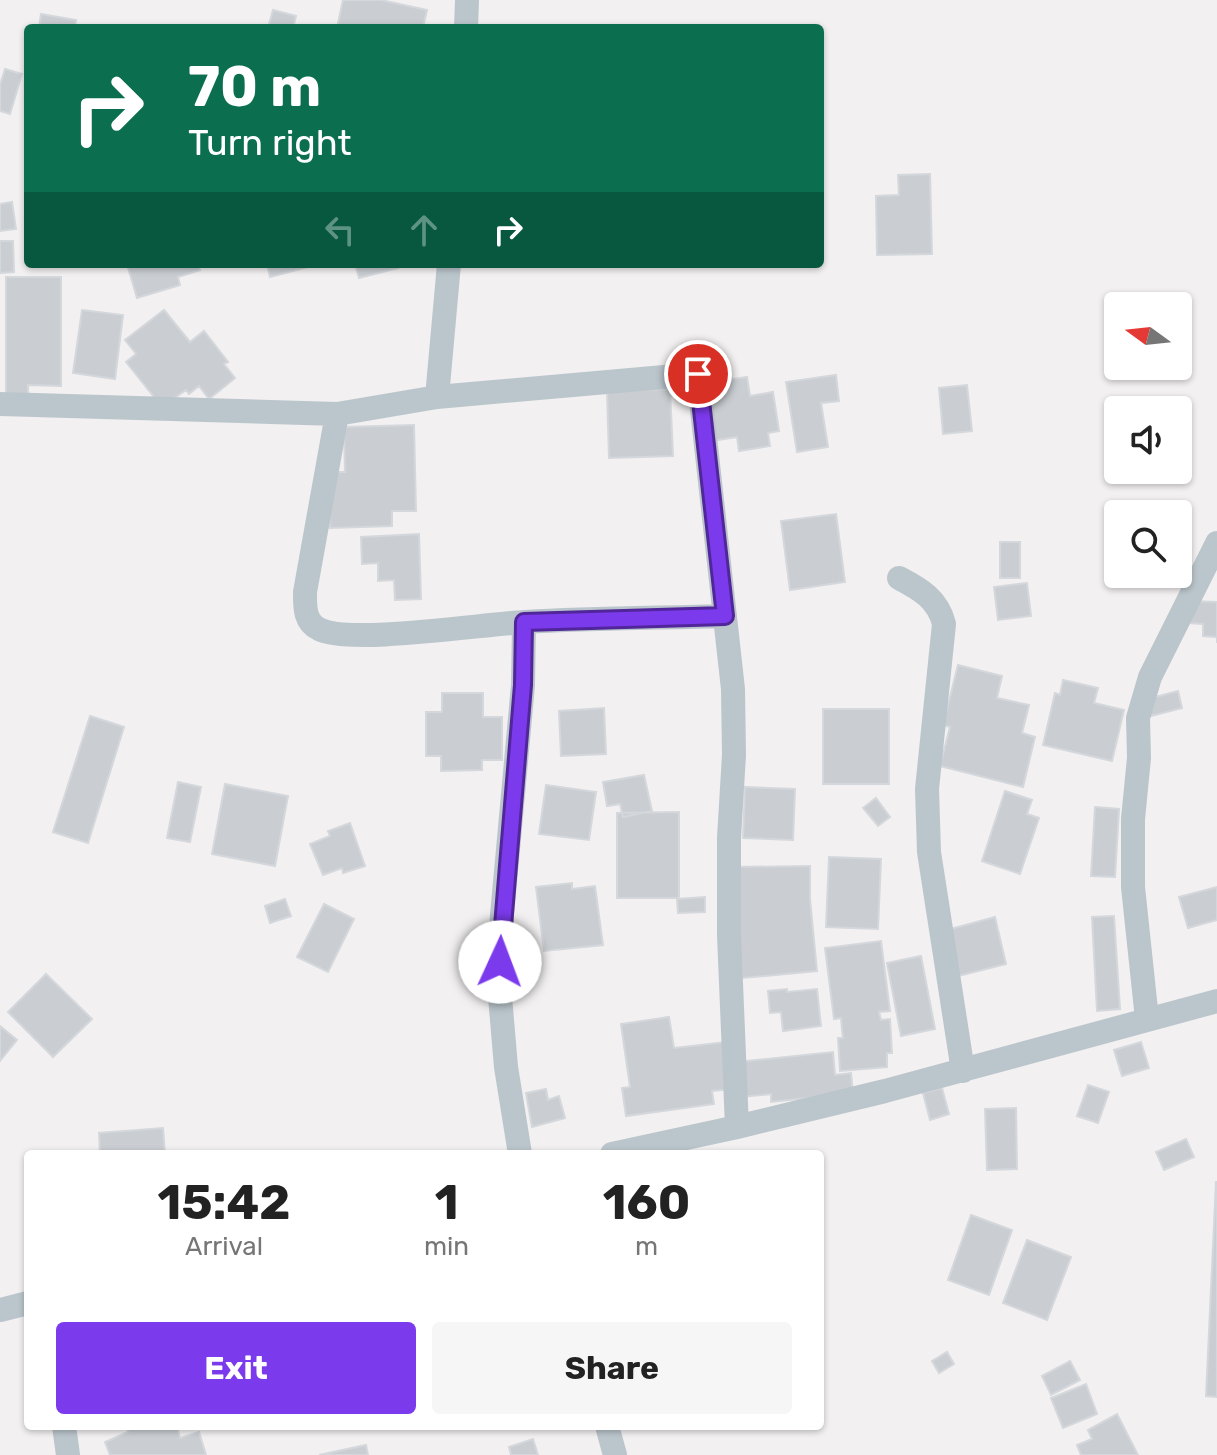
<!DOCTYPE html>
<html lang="en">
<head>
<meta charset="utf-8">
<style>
  :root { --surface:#fff; --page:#f6f6f6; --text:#222; --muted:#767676; --accent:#7c3aed }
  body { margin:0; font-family:Rubik,sans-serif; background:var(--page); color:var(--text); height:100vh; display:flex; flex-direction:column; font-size:30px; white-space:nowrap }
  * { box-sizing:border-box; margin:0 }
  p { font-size:26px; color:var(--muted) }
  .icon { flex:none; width:44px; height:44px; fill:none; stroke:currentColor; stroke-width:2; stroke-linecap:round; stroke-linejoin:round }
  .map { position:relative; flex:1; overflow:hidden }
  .details { position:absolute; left:24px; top:1150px; width:800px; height:280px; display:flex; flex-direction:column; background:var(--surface); border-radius:8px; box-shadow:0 2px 6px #0004 }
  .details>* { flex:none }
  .guide { position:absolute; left:24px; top:24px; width:800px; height:244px; border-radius:8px; box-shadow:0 2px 6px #0004; background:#0b6e4f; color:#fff; overflow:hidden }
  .needle { width:52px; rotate:285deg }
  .controls { position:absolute; left:1104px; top:292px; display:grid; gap:16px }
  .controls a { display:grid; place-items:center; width:88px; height:88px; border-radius:8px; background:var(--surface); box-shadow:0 2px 6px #0004; font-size:40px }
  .pin { position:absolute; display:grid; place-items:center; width:68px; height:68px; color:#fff; margin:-34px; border:4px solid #fff; border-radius:50%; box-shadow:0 2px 8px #0007 }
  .me { position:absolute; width:88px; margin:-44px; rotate:2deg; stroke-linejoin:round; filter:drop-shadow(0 0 6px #0008) }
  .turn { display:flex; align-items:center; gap:28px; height:168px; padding:0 32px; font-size:36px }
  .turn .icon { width:104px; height:104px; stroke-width:2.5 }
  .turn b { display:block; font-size:56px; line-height:68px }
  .lanes { display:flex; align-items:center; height:76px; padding:0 32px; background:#0003; justify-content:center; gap:40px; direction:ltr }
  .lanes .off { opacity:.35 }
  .eta { display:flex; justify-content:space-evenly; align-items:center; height:136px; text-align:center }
  .eta b { font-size:48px; font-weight:700; line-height:56px }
  .primary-button { display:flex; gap:16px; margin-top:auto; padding:16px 32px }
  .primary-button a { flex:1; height:92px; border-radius:8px; background:var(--accent); color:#fff; font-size:32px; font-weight:700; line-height:92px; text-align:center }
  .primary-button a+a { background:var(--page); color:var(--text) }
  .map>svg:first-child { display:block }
</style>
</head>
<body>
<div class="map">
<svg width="1217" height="1455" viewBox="0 0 1217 1455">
  <rect width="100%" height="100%" fill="#f2f0f0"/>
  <!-- building -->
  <path fill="#caced2" stroke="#d4d7db" stroke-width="2" d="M 343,0 L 381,0 L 427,10 L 423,28 L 337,28 Z
    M 273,10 L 296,16 L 293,28 L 268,28 Z
    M 41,14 L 76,20 L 75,28 L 39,28 Z
    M 5,69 L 22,74 L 10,114 L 0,111 L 0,85 Z
    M 930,174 L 932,254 L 877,255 L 876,196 L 899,195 L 898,175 Z
    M 12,202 L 16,229 L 0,231 L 0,204 Z
    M 0,241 L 13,241 L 14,272 L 0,273 Z
    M 127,264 L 198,264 L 200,270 L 178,277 L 180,285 L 137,298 Z
    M 267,264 L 319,264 L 270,277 Z
    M 355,264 L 397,264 L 398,268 L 359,278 Z
    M 6,277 L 61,277 L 61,386 L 28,385 L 28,395 L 6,394 Z
    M 82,310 L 123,315 L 115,379 L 73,373 Z
    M 164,310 L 190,342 L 204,331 L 228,362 L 224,364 L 235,378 L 209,399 L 199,386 L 189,394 L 186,390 L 162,407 L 126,362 L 136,354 L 125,340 Z
    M 836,375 L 839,401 L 821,403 L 828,447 L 797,452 L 786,382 Z
    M 747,377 L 750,396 L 773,392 L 779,431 L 768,433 L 770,446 L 739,451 L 737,437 L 711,441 L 702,384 Z
    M 967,385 L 972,431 L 943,434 L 939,388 Z
    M 670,389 L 673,456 L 609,458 L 607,391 Z
    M 414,425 L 416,511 L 392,511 L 392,526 L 330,528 L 329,472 L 345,472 L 344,427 Z
    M 836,514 L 845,582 L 790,590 L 781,521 Z
    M 419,534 L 421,599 L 395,600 L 394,580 L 378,581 L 378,563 L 362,564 L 361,537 Z
    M 1000,542 L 1020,542 L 1020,578 L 1000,578 Z
    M 1027,583 L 1031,616 L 998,620 L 994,587 Z
    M 1189,601 L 1217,602 L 1217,643 L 1217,637 L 1203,636 L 1203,624 L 1189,623 Z
    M 958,665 L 1002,676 L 997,698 L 1029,705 L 1022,733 L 1035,737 L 1023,787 L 940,766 L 950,727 L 943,725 Z
    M 1063,680 L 1098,688 L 1094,703 L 1124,710 L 1112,761 L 1043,745 L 1055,693 L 1060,695 Z
    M 1178,691 L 1182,708 L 1151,716 L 1148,699 Z
    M 442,693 L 483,693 L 483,717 L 502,717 L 502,760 L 482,760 L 482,770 L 441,771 L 441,756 L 426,756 L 426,712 L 442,712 Z
    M 604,708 L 606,754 L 561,756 L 559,711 Z
    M 823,709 L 889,709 L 889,784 L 823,784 Z
    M 90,716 L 124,727 L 88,843 L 53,832 Z
    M 644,775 L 652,811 L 623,817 L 620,804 L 607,806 L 603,782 Z
    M 178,782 L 201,787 L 190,842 L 167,838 Z
    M 225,784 L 288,796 L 275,866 L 212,854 Z
    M 546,785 L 596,792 L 589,840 L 539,834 Z
    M 745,787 L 795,789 L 793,840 L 743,838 Z
    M 1005,791 L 1032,800 L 1027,814 L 1039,818 L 1020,874 L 982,861 Z
    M 876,798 L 890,817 L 878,826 L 863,808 Z
    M 1095,807 L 1119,809 L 1115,877 L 1091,876 Z
    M 679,812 L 679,898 L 617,898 L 617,813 Z
    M 350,823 L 365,866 L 343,873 L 342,868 L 323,875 L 310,844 L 330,836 L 328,831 Z
    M 829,857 L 881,859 L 878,929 L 826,927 Z
    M 810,866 L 810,899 L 817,971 L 742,978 L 735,867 Z
    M 572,883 L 572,889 L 595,886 L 603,945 L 544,951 L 536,887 Z
    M 1217,887 L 1217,920 L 1188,928 L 1179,897 Z
    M 705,897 L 705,912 L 678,913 L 677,899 Z
    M 285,899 L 291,916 L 270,923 L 265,906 Z
    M 324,904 L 354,919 L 328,972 L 297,957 Z
    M 1114,916 L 1120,1009 L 1097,1011 L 1092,917 Z
    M 995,917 L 1006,964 L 958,976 L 947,930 Z
    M 881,941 L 890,1011 L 879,1012 L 881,1020 L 890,1019 L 892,1053 L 887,1053 L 887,1067 L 840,1071 L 838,1038 L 843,1038 L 842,1030 L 841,1018 L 834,1019 L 825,948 Z
    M 921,956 L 935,1029 L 901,1036 L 887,963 Z
    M 46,974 L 92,1019 L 53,1057 L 8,1012 Z
    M 787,989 L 787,992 L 817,989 L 821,1026 L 783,1031 L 781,1012 L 770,1013 L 768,991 Z
    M 669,1017 L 674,1048 L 726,1042 L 731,1089 L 712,1091 L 714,1104 L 626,1116 L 622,1088 L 630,1087 L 621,1024 Z
    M 0,1026 L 17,1040 L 0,1061 Z
    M 1141,1042 L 1149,1068 L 1122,1076 L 1114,1050 Z
    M 833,1052 L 835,1075 L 851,1073 L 853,1093 L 771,1102 L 771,1094 L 740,1097 L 737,1062 Z
    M 1088,1085 L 1109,1092 L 1098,1123 L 1077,1116 Z
    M 942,1088 L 949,1114 L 930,1120 L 923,1093 Z
    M 546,1089 L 548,1100 L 559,1096 L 565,1118 L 532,1127 L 526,1093 Z
    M 1016,1108 L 1017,1169 L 987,1170 L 985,1109 Z
    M 163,1128 L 165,1154 L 100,1154 L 99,1133 Z
    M 1186,1139 L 1194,1157 L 1164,1170 L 1156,1152 Z
    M 1216,1182 L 1217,1182 L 1217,1397 L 1206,1396 Z
    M 971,1215 L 1012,1230 L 989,1295 L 948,1280 Z
    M 1027,1240 L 1071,1257 L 1047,1320 L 1003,1303 Z
    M 947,1352 L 954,1364 L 939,1373 L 932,1361 Z
    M 1070,1361 L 1080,1380 L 1051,1395 L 1042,1376 Z
    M 1086,1384 L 1097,1414 L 1063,1428 L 1051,1398 Z
    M 1117,1414 L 1138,1455 L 1081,1455 L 1077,1445 L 1092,1439 L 1088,1430 Z
    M 126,1426 L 177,1426 L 180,1438 L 199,1432 L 206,1455 L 110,1455 L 105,1442 L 128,1432 Z
    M 533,1439 L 538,1455 L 511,1455 L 509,1447 Z
    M 366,1445 L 368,1455 L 319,1455 Z"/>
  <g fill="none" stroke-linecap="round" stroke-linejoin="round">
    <!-- street -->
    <path stroke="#bbc6cc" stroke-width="24" d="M 466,28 L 467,0
      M 437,397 L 449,264
      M 0,404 L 337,414 L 437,397 L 698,374 L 733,689 L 734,755 L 729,838 L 729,935 L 737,1127
      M 337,414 L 305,592 C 305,606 304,622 319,629 C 348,645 484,624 525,622 C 591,618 659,618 725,616
      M 899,578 C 920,589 938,599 944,624 L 927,789 L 929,852 L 963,1071
      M 1147,1019 L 1133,887 L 1133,819 L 1139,758 L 1138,718 L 1150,677 L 1217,543
      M 520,1154 L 506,1067 L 499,985 L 502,915 L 523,685 L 524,622
      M 612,1154 L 737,1127 L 885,1091 L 1217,1001
      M 0,1310 L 28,1303
      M 64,1426 L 68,1455
      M 607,1426 L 615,1455"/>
  </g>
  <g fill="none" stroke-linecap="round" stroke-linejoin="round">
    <defs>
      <path id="route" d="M 500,962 L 523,685 L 524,622 L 725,616 L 698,374"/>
    </defs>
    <!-- route casing -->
    <use href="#route" stroke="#51269a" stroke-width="20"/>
    <!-- route -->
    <use href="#route" stroke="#7c3aed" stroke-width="14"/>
  </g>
</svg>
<div class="controls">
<a><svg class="needle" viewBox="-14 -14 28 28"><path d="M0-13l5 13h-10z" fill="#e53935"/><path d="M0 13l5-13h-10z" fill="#767676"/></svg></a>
<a><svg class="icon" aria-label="sound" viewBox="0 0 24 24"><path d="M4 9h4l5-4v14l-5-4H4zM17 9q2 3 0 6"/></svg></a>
<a><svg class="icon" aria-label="search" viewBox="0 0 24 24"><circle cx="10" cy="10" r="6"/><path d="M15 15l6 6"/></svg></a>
</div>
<div class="pin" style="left:698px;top:374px;background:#d93025"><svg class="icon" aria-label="arrive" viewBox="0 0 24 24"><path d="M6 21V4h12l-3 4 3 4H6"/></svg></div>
<svg class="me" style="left:500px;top:962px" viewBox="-20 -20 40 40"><circle r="19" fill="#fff"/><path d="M0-13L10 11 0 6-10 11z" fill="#7c3aed"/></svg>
<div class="guide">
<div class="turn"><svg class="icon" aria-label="right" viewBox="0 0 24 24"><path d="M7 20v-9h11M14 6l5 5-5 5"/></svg><div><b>70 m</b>Turn right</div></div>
<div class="lanes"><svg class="icon off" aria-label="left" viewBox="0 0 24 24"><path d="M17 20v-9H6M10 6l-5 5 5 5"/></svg><svg class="icon off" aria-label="ahead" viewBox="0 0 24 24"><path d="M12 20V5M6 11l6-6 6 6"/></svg><svg class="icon" aria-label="right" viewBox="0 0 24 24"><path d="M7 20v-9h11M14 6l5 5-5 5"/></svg></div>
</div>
<section class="details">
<div class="eta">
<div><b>15:42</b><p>Arrival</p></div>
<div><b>1</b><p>min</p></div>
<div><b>160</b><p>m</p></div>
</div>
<div class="primary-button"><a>Exit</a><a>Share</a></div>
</section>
</div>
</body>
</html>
